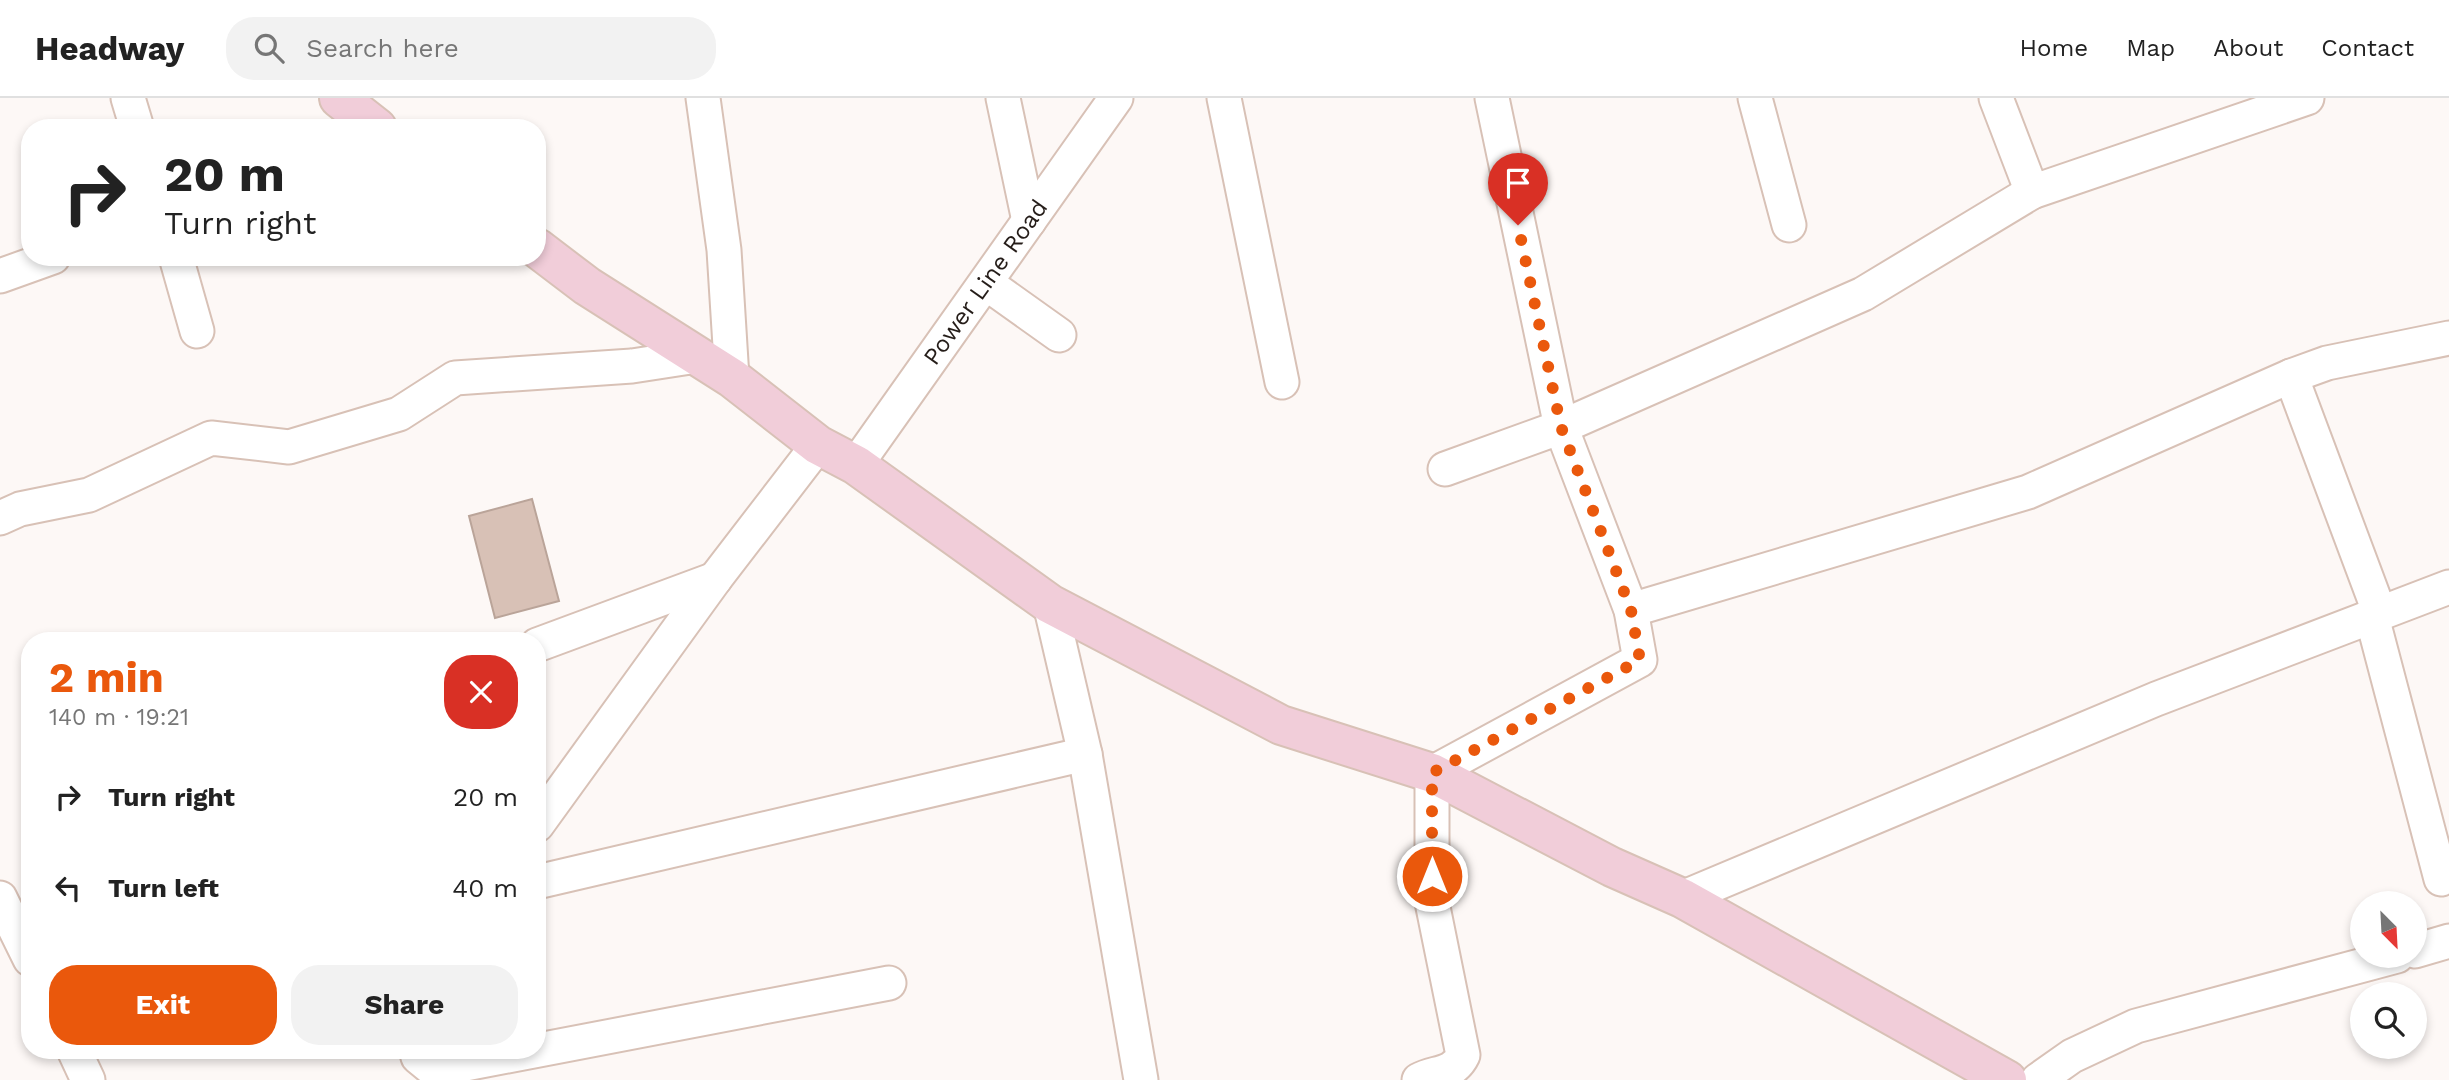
<!DOCTYPE html>
<html lang="en">
<head>
<meta charset="utf-8">
<style>
  :root { --surface:#fff; --page:#f2f2f2; --text:#222; --muted:#767676; --line:#e0e0e0; --accent:#ea580c }
  body { margin:0; font-family:"Work Sans",sans-serif; background:var(--page); color:var(--text); height:100vh; display:flex; flex-direction:column; font-size:26px; white-space:nowrap }
  * { box-sizing:border-box; margin:0 }
  p { font-size:23px; color:var(--muted) }
  .icon { flex:none; width:38px; height:38px; fill:none; stroke:currentColor; stroke-width:2; stroke-linecap:round; stroke-linejoin:round }
  .map { position:relative; flex:1; overflow:hidden }
  .details { position:absolute; left:21px; top:534px; width:525px; height:427px; display:flex; flex-direction:column; background:var(--surface); border-radius:28px; box-shadow:0 4px 10px #0003 }
  .details>* { flex:none }
  .hud { position:absolute; left:21px; top:21px; width:525px; height:147px; border-radius:28px; box-shadow:0 4px 10px #0003; background:#fff; color:var(--text); overflow:hidden }
  .needle { width:46px; rotate:156deg }
  .fabs { position:absolute; left:2350px; top:793px; display:grid; gap:14px }
  .fabs a { display:grid; place-items:center; width:77px; height:77px; border-radius:50%; background:var(--surface); box-shadow:0 4px 10px #0003; font-size:35px }
  .pin { position:absolute; display:grid; place-items:center; width:60px; height:60px; color:#fff; margin:-72px -30px; border-radius:50% 50% 50% 0; rotate:-45deg; box-shadow:0 0 7px #0007 }
  .pin .icon { rotate:45deg }
  .me { position:absolute; width:77px; margin:-38px; rotate:0deg; stroke-linejoin:round; filter:drop-shadow(0 0 5px #0008) }
  .turn { display:flex; align-items:center; gap:24px; height:147px; padding:0 28px; font-size:32px }
  .turn .icon { width:91px; height:91px; stroke-width:2.5 }
  .turn b { display:block; font-size:49px; line-height:60px }
  .round { display:grid; place-items:center; flex:none; width:74px; height:74px; border-radius:28px; background:var(--page) }
  .overview { display:flex; align-items:center; justify-content:space-between; height:119px; padding:0 28px }
  h1 { font-size:42px; font-weight:700; line-height:52px; color:var(--accent) }
  .button { display:flex; gap:14px; margin-top:auto; padding:14px 28px }
  .button a { flex:1; height:80px; border-radius:28px; background:var(--accent); color:#fff; font-size:28px; font-weight:700; line-height:80px; text-align:center }
  .button a+a { background:var(--page); color:var(--text) }
  ul { padding:0; list-style:none }
  li { display:flex; align-items:center; gap:21px; height:91px; padding:0 28px }
  li div { flex:1 }
  li b { display:block; font-size:26px }
  li em { font-style:normal }
  header { display:flex; align-items:center; gap:42px; box-sizing:border-box; height:98px; padding:0 35px; background:var(--surface); border-bottom:2px solid var(--line) }
  header strong { font-size:33px }
  nav { display:flex; gap:38px; margin-inline-start:auto; font-size:24px }
  .search { width:490px; height:63px; background:var(--page); display:flex; align-items:center; gap:18px; box-sizing:border-box; padding:0 24px; border-radius:28px; color:var(--muted); font-size:26px }
  .map>svg:first-child { display:block }
</style>
</head>
<body>
<header>
<strong>Headway</strong>
<div class="search"><svg class="icon" aria-label="search" viewBox="0 0 24 24"><circle cx="10" cy="10" r="6"/><path d="M15 15l6 6"/></svg>Search here</div>
<nav><a>Home</a><a>Map</a><a>About</a><a>Contact</a></nav>
</header>
<div class="map">
<svg width="2449" height="982" viewBox="0 0 2449 982">
  <rect width="100%" height="100%" fill="#fdf8f6"/>
  <!-- building -->
  <path fill="#d8c1b6" stroke="#baa499" stroke-width="2" d="M 532,401 L 559,503 L 495,520 L 469,418 Z"/>
  <g fill="none" stroke-linecap="round" stroke-linejoin="round">
    <defs>
      <g id="street">
        <path d="M 128,0 L 137,30"/>
        <path d="M 703,0 L 724,152 L 732,280"/>
        <path d="M 1003,0 L 1029,123"/>
        <path d="M 1224,0 L 1282,284"/>
        <path d="M 1755,0 L 1789,127"/>
        <path d="M 1996,0 L 2032,94"/>
        <path d="M 176,159 L 197,233"/>
        <path d="M 0,178 L 53,159"/>
        <path d="M 986,185 L 1059,237"/>
        <path d="M 2291,278 L 2380,516"/>
        <path id="s1" d="M 856,367 L 1116,0"/>
        <path d="M 1445,371 L 1561,329 L 1863,196 L 2032,94 L 2307,0"/>
        <path d="M 0,420 L 20,411 L 89,397 L 211,340 L 289,349 L 399,316 L 455,280 L 632,268 L 697,258"/>
        <path d="M 1050,506 L 1085,656 L 1141,982"/>
        <path d="M 1631,512 L 2028,394 L 2291,278 L 2327,265 L 2449,240"/>
        <path d="M 2372,519 L 2441,781"/>
        <path d="M 537,547 L 715,481"/>
        <path d="M 537,727 L 715,481 L 818,347"/>
        <path d="M 537,784 L 1085,656"/>
        <path d="M 0,800 L 30,861"/>
        <path d="M 1682,800 L 2156,601 L 2449,489"/>
        <path d="M 2415,853 L 2449,843"/>
        <path d="M 74,952 L 88,982"/>
        <path d="M 416,952 L 418,959 L 434,972 L 889,885"/>
        <path d="M 1419,982 C 1435,973 1453,978 1463,957 L 1432,804 L 1432,675 L 1640,562 L 1631,512 L 1561,329 L 1492,0"/>
        <path d="M 2038,982 L 2072,958 L 2136,928 L 2397,858"/>
      </g>
      <path id="secondary" d="M 339,0 L 377,30
        M 537,150 L 587,188 L 732,280 L 818,347 L 856,367 L 1050,506 L 1281,627 L 1432,675 L 1612,769 L 1682,800 L 2007,982"/>
    </defs>
    <!-- street casing -->
    <use href="#street" stroke="#d8c1b6" stroke-width="37"/>
    <!-- secondary casing -->
    <use href="#secondary" stroke="#d8c1b6" stroke-width="42"/>
    <!-- street -->
    <use href="#street" stroke="#fff" stroke-width="33"/>
    <!-- secondary -->
    <use href="#secondary" stroke="#f1cdd9" stroke-width="38"/>
  </g>
  <g fill="none" stroke-linecap="round" stroke-linejoin="round">
    <!-- route -->
    <path stroke="#ea580c" stroke-width="12" stroke-dasharray="0 21.6" d="M 1432,778 L 1432,675 L 1640,562 L 1631,512 L 1561,329 L 1518,127"/>
  </g>
  <g text-anchor="middle" dominant-baseline="central" stroke-width="5" stroke-linejoin="round" paint-order="stroke">
    <!-- street labels -->
    <g font-size="24" fill="#251d19" stroke="#fdf8f6">
      <text stroke="none"><textPath href="#s1" startOffset="224">Power Line Road</textPath></text>
    </g>
  </g>
</svg>
<div class="fabs">
<a><svg class="needle" viewBox="-14 -14 28 28"><path d="M0-13l5 13h-10z" fill="#e53935"/><path d="M0 13l5-13h-10z" fill="#767676"/></svg></a>
<a><svg class="icon" aria-label="search" viewBox="0 0 24 24"><circle cx="10" cy="10" r="6"/><path d="M15 15l6 6"/></svg></a>
</div>
<div class="pin" style="left:1518px;top:127px;background:#d93025"><svg class="icon" aria-label="arrive" viewBox="0 0 24 24"><path d="M6 21V4h12l-3 4 3 4H6"/></svg></div>
<svg class="me" style="left:1432px;top:778px" viewBox="-20 -20 40 40"><circle r="17" fill="#ea580c" stroke="#fff" stroke-width="3"/><path d="M0-11L8 9 0 5-8 9z" fill="#fff"/></svg>
<div class="hud">
<div class="turn"><svg class="icon" aria-label="right" viewBox="0 0 24 24"><path d="M7 20v-9h11M14 6l5 5-5 5"/></svg><div><b>20 m</b>Turn right</div></div>
</div>
<section class="details">
<div class="overview"><div><h1>2 min</h1><p>140 m · 19:21</p></div><a class="round" style="background:#d93025;color:#fff"><svg class="icon" aria-label="close" viewBox="0 0 24 24"><path d="M6 6l12 12M18 6L6 18"/></svg></a></div>
<ul>
<li><svg class="icon" aria-label="right" viewBox="0 0 24 24"><path d="M7 20v-9h11M14 6l5 5-5 5"/></svg><div><b>Turn right</b></div><em>20 m</em></li>
<li><svg class="icon" aria-label="left" viewBox="0 0 24 24"><path d="M17 20v-9H6M10 6l-5 5 5 5"/></svg><div><b>Turn left</b></div><em>40 m</em></li>
</ul>
<div class="button"><a>Exit</a><a>Share</a></div>
</section>
</div>
</body>
</html>
